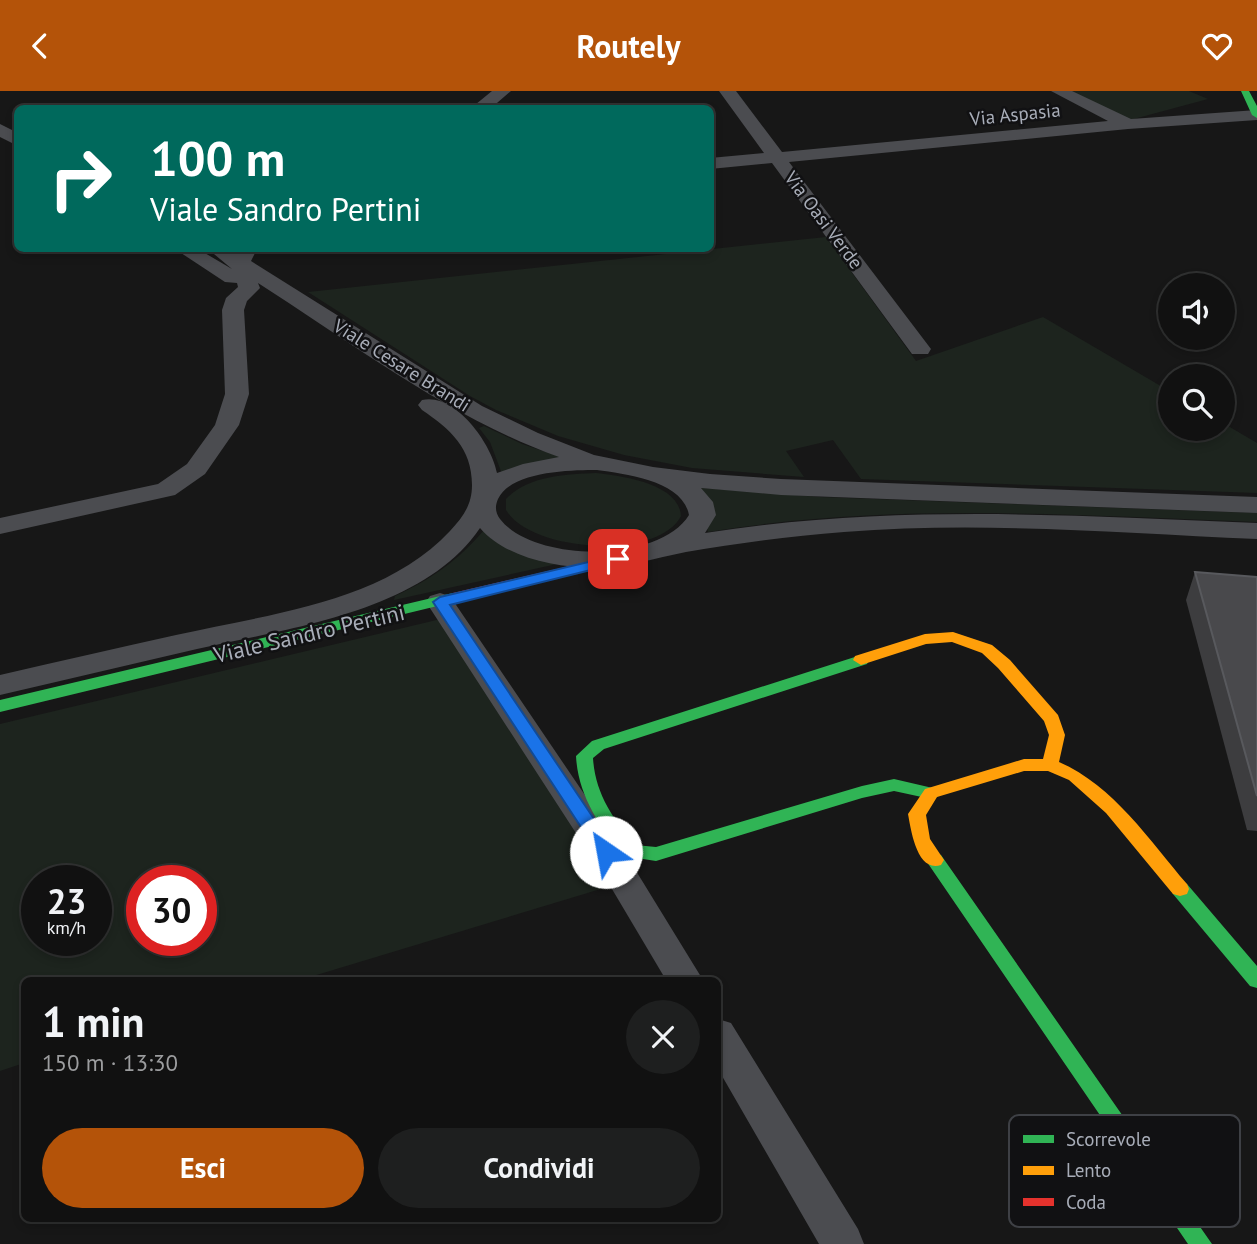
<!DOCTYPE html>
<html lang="it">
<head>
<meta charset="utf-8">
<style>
  :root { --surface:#111; --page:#1e1f1f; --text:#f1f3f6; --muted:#9c9d9f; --line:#303131; --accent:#b45309 }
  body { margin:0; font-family:"PT Sans",sans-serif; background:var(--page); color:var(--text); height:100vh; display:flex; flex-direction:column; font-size:26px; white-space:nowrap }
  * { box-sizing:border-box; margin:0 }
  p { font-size:23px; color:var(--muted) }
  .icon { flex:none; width:38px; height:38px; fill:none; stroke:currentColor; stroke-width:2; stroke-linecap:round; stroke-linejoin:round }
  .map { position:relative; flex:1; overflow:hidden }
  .panel { position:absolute; left:21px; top:886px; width:700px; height:245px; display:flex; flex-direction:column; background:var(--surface); border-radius:10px; box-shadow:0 4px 10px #0003,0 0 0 2px var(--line) }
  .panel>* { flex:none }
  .banner { position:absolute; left:14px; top:14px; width:700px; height:147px; border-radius:10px; box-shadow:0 4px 10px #0003,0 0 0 2px var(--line); background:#00695c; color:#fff; overflow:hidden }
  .controls { position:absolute; left:1158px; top:182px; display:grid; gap:14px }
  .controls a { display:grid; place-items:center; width:77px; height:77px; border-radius:50%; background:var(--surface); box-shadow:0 4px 10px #0003,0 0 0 2px var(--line); font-size:35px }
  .speed { position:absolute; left:21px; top:774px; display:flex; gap:14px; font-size:35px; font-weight:700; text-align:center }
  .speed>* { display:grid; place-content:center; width:91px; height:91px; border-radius:50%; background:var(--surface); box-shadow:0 4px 10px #0003,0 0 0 2px var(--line); line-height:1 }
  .speed small { font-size:18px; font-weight:400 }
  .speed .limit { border:10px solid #d22; background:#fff; color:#111 }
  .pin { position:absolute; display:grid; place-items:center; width:60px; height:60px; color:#fff; margin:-30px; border-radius:14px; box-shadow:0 4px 10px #0006 }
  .me { position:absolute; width:77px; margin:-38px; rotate:327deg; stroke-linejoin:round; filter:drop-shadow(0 0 5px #0008) }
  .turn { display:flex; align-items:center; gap:24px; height:147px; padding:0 21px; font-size:32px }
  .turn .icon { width:91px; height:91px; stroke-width:2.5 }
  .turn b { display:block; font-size:49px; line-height:60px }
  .round { display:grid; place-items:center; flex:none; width:74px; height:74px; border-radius:37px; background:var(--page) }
  .headline { display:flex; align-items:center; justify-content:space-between; height:119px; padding:0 21px }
  h1 { font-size:42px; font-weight:800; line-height:52px }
  .button { display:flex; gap:14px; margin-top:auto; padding:14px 21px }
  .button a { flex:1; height:80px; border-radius:42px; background:var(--accent); color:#fff; font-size:28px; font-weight:800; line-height:80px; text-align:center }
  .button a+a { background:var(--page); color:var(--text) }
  header { display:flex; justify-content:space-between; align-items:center; height:91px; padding:0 21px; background:var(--accent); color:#fff; font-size:32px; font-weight:800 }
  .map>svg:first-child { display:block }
</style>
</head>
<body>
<header><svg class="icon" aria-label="back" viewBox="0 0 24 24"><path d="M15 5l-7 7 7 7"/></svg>Routely<svg class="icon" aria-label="heart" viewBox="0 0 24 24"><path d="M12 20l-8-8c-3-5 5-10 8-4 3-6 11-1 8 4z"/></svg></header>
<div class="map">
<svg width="1257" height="1153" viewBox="0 0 1257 1153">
  <rect width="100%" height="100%" fill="#171717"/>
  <!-- green -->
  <path fill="#1d241e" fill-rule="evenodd" d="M 1068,0 L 1189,0 L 1208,8 L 1130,29 Z
    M 826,146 L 916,270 L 1043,226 L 1171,301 L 1171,338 L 1223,338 L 1223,332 L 1257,352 L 1257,402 L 861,388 L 833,349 L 786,360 L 804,386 L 692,377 L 624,364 L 558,345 L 496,319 L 470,305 L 308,201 Z
    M 484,335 L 522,353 L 561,366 L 502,383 L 490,351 L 479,337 Z
    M 596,382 C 621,385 679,392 681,425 C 658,470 530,461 506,419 L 506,408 C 527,385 567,383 596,382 Z
    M 702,397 L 820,406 L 1257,422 L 1257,431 C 1071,424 892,411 708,441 L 697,398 Z
    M 484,439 L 557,473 L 394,509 L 395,505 C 430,489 459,469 484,439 Z
    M 445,527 L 614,794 L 300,889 L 24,889 L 24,972 L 0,980 L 0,633 ZM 37,789 L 96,789 L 96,849 L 37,849 ZM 142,789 L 201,789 L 201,849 L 142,849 Z"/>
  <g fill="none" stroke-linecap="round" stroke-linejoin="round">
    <!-- street -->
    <path fill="#4b4c50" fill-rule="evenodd" d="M 492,0 L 511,0 L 490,18 L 470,18 Z
      M 719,0 L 736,0 L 782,61 L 1108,30 L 1051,0 L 1072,0 L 1131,28 L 1257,19 L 1257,29 L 1128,38 L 789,71 L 931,258 L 928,263 L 912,263 L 772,72 L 710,78 L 710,67 L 764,62 Z
      M 0,33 L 18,42 L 18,55 L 0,46 Z
      M 175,158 L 198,158 L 232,178 L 208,158 L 231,158 L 236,160 L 237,158 L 257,158 L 251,170 L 482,315 L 538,342 L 594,364 L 653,376 L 710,383 L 781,388 L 1257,406 L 1257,422 L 781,404 L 701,397 L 713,411 L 716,424 L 705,442 C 889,413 1072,424 1257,432 L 1257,448 C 1120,442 981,430 844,441 C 791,445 738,452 686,461 C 655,467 625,477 592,477 C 555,476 506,467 480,437 C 423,521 289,537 197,558 C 131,573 66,589 0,604 L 0,584 C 59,570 118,557 176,544 C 268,523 383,512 450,440 C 464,425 472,413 472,394 C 472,357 450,338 422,319 L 418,314 L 422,309 C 455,301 492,353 497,382 L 523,373 L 559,366 C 450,327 355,254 258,192 L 260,197 L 247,210 L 244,219 L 249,303 L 239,334 L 205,383 L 175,404 L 0,443 L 0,427 L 158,393 L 187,373 L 215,334 L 225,303 L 222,219 L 226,207 L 238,196 L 237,192 L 225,191 ZM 597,379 C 626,383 683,390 689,424 C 660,472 534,472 500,428 C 495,421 495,415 498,408 C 511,380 571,379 597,379 Z
      M 440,502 L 450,505 L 633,775 L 703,889 L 666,889 L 609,793 L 426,511 L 430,505 Z
      M 718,928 L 731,932 L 858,1138 L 864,1153 L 819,1153 L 718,978 Z"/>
    <!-- fast -->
    <path fill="#30b455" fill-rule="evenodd" d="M 1241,0 L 1249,0 L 1257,15 L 1257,27 L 1252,24 Z
      M 453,502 L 460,507 L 458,510 L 0,621 L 0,609 Z
      M 861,564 L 869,569 L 867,573 L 604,658 L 593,667 C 595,702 613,728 635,754 L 656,756 L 862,695 L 894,688 L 937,698 L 940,702 L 937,706 L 931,708 L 894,700 L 862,707 L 656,770 L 624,765 C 599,735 578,704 576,665 L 592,650 Z
      M 935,762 L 941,764 L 1212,1153 L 1188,1153 L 929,774 L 926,769 L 929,764 Z
      M 1180,791 L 1187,793 L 1257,875 L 1257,897 L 1250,895 L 1173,803 L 1171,798 L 1173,793 Z"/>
    <!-- slow -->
    <path fill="#ff9f0a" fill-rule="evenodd" d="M 953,541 L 992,554 L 1010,569 L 1058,624 L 1065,644 L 1059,671 C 1114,695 1149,749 1187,793 L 1189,798 L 1187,803 L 1180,805 L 1173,803 L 1106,722 L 1069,689 L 1048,680 L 1024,680 L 937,706 L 926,724 L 930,748 L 944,769 L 941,774 C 917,782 911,739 908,723 L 925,698 L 1024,668 L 1043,668 L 1049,644 L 1044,630 L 998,577 L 982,562 L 952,551 L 926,553 L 861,574 L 853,569 L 855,565 L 925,543 Z"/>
    <!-- jam -->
    <path fill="#e5322d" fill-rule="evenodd" d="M 618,464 L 623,465 L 625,468 L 623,471 L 453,512 L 446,507 L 453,502 Z"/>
  </g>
  <!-- wall -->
  <path fill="#3d3d3f" d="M 1195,481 L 1257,486 L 1257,740 L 1247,739 L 1186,509 Z"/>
  <!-- building -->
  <path fill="#49494c" stroke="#58595d" stroke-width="2" d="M 1195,481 L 1257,486 L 1257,705 Z"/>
  <!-- route -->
  <path fill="#1a73e8" stroke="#114b97" stroke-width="2" d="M 618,464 L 625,468 L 623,471 L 450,514 L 613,756 L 615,761 L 613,765 L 600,765 L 433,511 L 440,506 Z"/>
  <g text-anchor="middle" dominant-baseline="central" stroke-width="5" stroke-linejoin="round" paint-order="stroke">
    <!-- far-street labels -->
    <g font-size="19" fill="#a8adb8" stroke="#111113">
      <text transform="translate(1015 23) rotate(-6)">Via Aspasia</text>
      <text transform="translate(824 129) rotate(53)">Via Oasi Verde</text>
      <text transform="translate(402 274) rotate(32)">Viale Cesare Brandi</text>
    </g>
    <!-- street labels -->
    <g font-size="23" fill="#a8adb8" stroke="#111113">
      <text transform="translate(309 542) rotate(-13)">Viale Sandro Pertini</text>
    </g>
  </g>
  <!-- legend -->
  <rect x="1009" y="1024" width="231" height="112" rx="10" fill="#111113" stroke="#3e4045" stroke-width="2"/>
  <rect x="1023" y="1044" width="31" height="8" fill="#30b455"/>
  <rect x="1023" y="1075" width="31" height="9" fill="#ff9f0a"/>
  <rect x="1023" y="1107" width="31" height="8" fill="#e5322d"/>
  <g font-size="19" fill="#a8adb8">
    <text x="1066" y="1055">Scorrevole</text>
    <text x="1066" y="1086">Lento</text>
    <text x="1066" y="1118">Coda</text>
  </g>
</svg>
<div class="controls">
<a><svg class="icon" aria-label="sound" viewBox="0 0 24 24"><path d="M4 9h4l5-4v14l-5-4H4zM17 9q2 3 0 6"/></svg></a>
<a><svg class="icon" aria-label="search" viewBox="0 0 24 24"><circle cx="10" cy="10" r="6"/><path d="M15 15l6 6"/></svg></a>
</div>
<div class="speed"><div>23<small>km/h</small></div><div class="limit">30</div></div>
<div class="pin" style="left:618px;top:468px;background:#d93025"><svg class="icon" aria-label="arrive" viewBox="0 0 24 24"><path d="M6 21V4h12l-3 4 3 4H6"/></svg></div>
<svg class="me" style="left:606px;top:761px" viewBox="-20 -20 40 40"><circle r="19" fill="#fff"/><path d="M0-13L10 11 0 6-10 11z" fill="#1a73e8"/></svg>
<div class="banner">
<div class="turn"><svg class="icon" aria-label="right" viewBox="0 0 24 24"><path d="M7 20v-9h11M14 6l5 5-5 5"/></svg><div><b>100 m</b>Viale Sandro Pertini</div></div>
</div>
<section class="panel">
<div class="headline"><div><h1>1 min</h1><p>150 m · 13:30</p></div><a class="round"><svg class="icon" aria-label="close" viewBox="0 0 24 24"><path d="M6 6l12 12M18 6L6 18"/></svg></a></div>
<div class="button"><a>Esci</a><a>Condividi</a></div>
</section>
</div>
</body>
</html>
